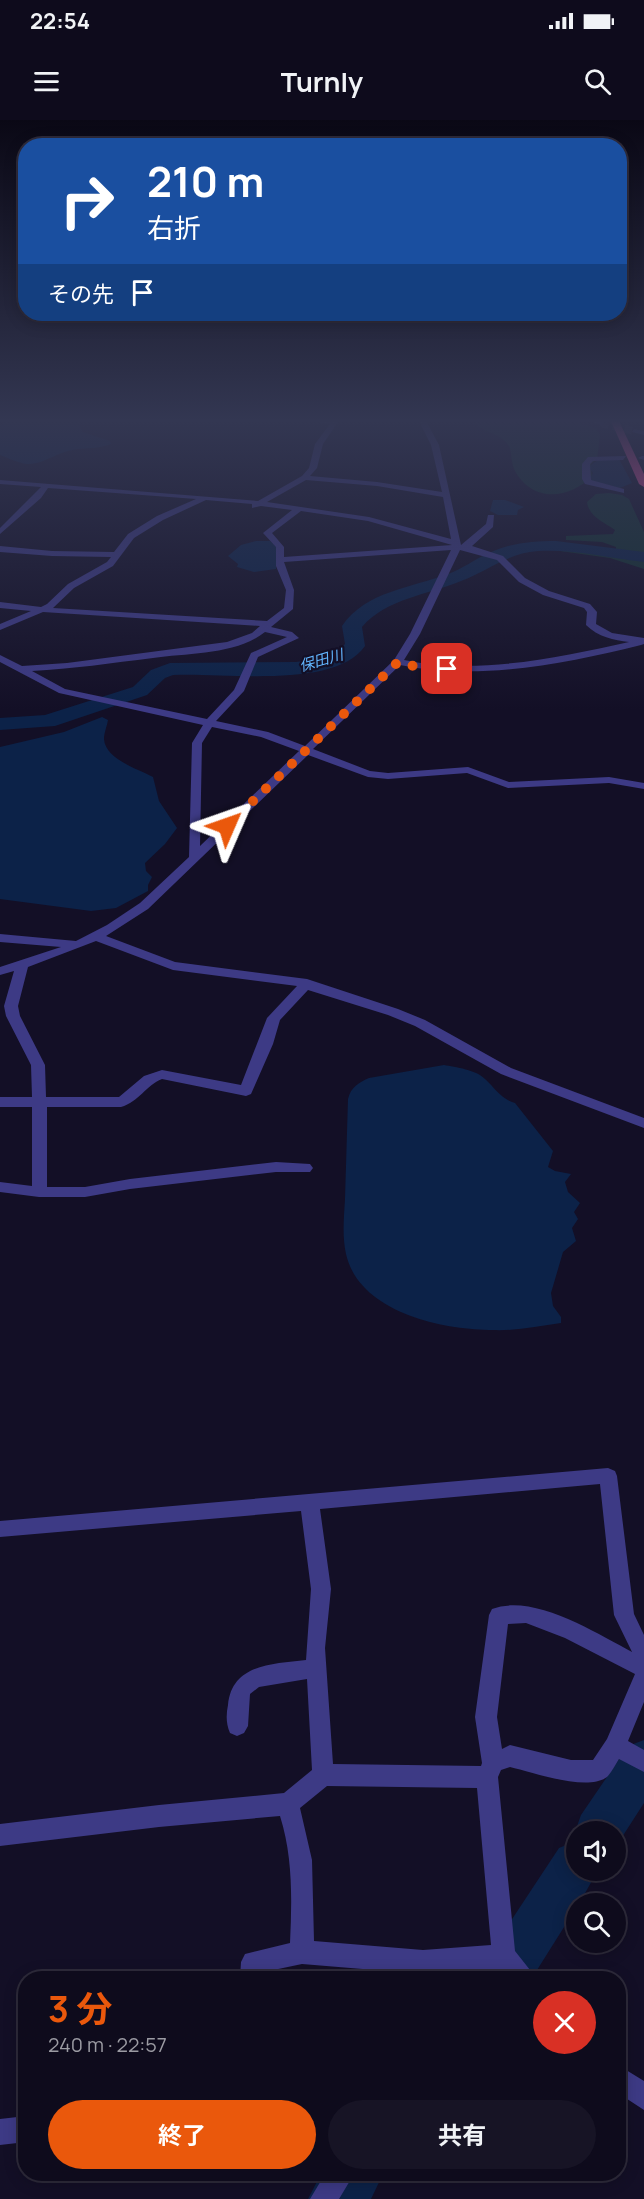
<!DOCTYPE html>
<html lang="ja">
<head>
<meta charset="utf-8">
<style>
  :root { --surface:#0e0b1c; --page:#171425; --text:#f1f3f6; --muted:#9b9ba3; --line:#2e2b3b; --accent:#ea580c }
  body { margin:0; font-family:Manrope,"Noto Sans JP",sans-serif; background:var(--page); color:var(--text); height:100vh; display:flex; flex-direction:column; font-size:22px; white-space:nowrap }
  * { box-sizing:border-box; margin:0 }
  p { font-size:20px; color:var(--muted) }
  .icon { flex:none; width:33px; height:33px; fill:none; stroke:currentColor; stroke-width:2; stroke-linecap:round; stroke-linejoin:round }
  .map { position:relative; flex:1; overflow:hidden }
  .details { position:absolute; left:18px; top:1851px; width:608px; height:210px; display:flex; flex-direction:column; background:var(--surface); border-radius:24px; box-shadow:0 3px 15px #0003,0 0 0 2px var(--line) }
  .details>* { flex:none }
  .top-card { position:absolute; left:18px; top:18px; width:609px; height:183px; border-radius:24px; box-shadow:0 3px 15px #0003,0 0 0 2px var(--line); background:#1a4fa0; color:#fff; overflow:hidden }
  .fabs { position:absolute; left:566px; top:1701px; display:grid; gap:12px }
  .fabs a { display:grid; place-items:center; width:60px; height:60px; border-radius:50%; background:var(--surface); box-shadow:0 3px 15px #0003,0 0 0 2px var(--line); font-size:30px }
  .pin { position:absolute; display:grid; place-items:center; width:51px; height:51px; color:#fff; margin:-26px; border-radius:12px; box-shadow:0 3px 9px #0006 }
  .me { position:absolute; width:66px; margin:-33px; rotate:47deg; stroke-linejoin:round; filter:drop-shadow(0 0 4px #0008) }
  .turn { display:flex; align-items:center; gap:21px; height:126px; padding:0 30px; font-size:27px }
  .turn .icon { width:78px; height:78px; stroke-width:2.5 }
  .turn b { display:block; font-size:42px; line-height:51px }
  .then { display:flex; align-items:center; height:57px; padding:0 30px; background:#0003; gap:12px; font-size:22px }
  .round { display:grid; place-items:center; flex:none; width:63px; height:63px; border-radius:32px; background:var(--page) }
  .overview { display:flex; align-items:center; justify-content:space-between; height:102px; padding:0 30px }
  h1 { font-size:36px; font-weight:700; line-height:45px; color:var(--accent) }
  .action { display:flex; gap:12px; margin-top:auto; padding:12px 30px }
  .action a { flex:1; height:69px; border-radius:36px; background:var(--accent); color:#fff; font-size:24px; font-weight:700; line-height:69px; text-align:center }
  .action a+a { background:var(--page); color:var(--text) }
  .status { display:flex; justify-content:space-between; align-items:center; height:42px; padding:0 30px; background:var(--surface); direction:ltr }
  .status svg { height:16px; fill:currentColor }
  header { display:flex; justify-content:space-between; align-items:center; height:78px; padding:0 30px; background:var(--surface); font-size:27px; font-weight:700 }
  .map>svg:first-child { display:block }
</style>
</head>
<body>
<div class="status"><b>22:54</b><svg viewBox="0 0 49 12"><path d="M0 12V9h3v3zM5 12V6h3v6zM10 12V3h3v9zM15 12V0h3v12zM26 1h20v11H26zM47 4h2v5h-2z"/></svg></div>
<header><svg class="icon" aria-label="menu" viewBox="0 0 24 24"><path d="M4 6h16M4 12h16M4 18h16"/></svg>Turnly<svg class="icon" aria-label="search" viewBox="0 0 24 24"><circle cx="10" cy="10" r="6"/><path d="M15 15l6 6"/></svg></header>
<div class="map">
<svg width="644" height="2079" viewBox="0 0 644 2079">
  <rect width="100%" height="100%" fill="#130f26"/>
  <!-- green -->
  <path fill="#12302f" d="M 479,299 L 567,299 L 596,308 L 600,315 L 597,339 L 591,344 L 592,356 C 569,380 531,383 514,349 C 511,342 512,333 509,326 C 501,313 484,313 475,303 Z
    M 609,373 L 622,375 L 629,379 L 644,412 L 644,449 L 610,438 L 553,430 L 553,426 L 566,425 L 616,430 L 616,427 L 602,422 L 566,420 L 566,416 L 613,414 L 615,410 C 604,402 589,397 587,382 L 596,374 Z"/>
  <!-- water -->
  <path fill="#0c2248" d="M 15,299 L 85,299 L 79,304 L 83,312 L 110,321 L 111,324 C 97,330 83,327 68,331 C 55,334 41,345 27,344 C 18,343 8,338 0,335 L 0,306 Z
    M 619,339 L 632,363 L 620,368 L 589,360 L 593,353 L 589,348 C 595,337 608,340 619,339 Z
    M 493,380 L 505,380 L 524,387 L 518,390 L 517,395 L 498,395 L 490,391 Z
    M 256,421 L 270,421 L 276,426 L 276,449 L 254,452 L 237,447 L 238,444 L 228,436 L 241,425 Z
    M 102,597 L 108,600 C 107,606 104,613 104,619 C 105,639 138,649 153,657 L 159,681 L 177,708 L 165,724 L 145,743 L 146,751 L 152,757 L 148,765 L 148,771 L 116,788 L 91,791 L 0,779 L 0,627 L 64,612 Z
    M 444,945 C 455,947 477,950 485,959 C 495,968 501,979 515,983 L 553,1031 L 548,1047 L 555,1051 L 571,1054 L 565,1062 L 568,1072 L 580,1083 L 574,1092 L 578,1099 L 572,1108 L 576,1121 L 563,1132 L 551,1173 L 553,1186 L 561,1197 L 561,1203 C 538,1206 516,1211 493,1210 C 442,1210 359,1192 346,1134 C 342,1116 344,1097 345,1079 C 346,1046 347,1012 348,979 C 351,967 358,963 369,958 Z"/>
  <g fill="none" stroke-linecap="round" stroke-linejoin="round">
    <!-- river -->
    <path fill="#0c2248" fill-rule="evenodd" d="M 556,421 L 644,432 L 644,442 C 609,438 574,429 538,431 C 508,433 488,451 461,461 C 428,475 387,478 362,507 L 365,526 C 335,570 222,552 173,555 L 165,558 L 147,575 L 55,606 L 0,610 L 0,598 L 45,595 L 133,567 L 151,550 L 170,543 L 296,542 L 318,539 L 334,533 L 345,524 L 342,506 C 366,471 411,468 448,454 C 462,449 475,439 489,433 C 510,423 533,421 556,421 Z
      M 644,1620 L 644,1683 L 615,1728 L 615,1712 L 576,1712 L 576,1715 L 575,1712 L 581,1695 L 628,1626 Z
      M 576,1721 L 576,1750 L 598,1750 L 579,1784 L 576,1784 L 576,1788 L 532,1858 L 478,1858 L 485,1840 L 559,1728 Z
      M 321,2054 L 383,2054 L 371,2079 L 308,2079 Z"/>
    <!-- street-tunnel -->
    <path stroke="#312d47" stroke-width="8" stroke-dasharray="8 4" stroke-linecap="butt" d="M 601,303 L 634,311"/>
    <!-- street -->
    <path fill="#3d3a85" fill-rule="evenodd" d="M 300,299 L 340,299 L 323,324 L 317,348 L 310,356 L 377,362 L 442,372 L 431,325 L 418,299 L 425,299 L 439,325 L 461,425 L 486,404 L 488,395 L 494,395 L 493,407 L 472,426 L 503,436 L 525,458 L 549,471 L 590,484 L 597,492 L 596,504 L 612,513 L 644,518 L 644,524 L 641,525 C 564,544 479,561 400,545 L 313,629 L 370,651 L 388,653 L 468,647 L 509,662 L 609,657 L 644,663 L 644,669 L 609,663 L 508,668 L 467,653 L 388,659 L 368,657 L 308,635 L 148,789 L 106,816 L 175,842 L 307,859 L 398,889 L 425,900 L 511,948 L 644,998 L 644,1008 L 501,954 L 415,906 L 388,895 L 308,870 L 280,900 L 273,924 L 251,974 L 246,976 L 162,959 C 146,965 139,982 121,987 L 47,987 L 47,1067 L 85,1067 L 130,1059 L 276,1042 L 310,1044 L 313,1048 L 310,1052 L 276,1052 L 130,1069 L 85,1077 L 39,1077 L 0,1072 L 0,1062 L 32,1066 L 32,987 L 0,987 L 0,977 L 32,977 L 31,945 L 6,896 L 4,886 L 14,851 L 0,855 L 0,847 L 61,827 L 0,822 L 0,814 L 76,821 L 107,805 L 140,783 L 189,737 L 192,623 L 203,605 L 59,573 L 0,542 L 0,535 L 22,546 L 67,543 L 227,522 L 252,513 L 260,506 L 43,492 L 0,510 L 0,504 L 31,491 L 0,488 L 0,482 L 41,487 L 47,484 L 68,464 L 107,442 L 111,437 L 52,436 L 0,432 L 0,426 L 52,431 L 114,432 L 128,414 L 157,396 L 196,379 L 48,368 L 41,378 L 0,414 L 0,408 L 41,367 L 0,364 L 0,360 L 258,381 L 302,356 L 309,348 L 315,324 L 330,304 ZM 306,360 L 377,366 L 443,377 L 451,419 L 369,397 L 267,382 ZM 206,380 L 252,384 L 252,388 L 261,386 L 292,390 L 263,413 L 276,427 L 276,446 L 286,470 L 284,488 L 267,501 L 53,488 L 74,468 L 113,446 L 134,418 L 163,400 ZM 301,391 L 368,401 L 452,425 L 284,437 L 284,427 L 272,413 ZM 451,430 L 410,514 L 394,540 L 305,626 L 268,612 L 216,601 L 244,571 L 258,537 L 299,518 L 292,512 L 271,507 L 293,489 L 294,470 L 284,442 ZM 460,430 L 497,440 L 519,462 L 543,475 L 584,488 L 587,492 L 586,505 C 598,517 614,520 629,522 C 557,538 478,555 404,540 L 420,514 ZM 265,512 L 287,517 L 251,533 L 234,570 L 207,599 L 65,569 L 32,551 C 72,549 112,543 153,538 C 188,533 236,535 265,512 ZM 212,607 L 261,617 L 299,631 L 200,726 L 202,623 ZM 96,821 L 173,850 L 297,866 L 267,898 L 241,965 L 162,950 L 144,956 L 119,977 L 46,977 L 45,945 L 20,896 L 18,886 L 28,847 Z
      M 583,299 L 595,299 L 604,303 L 601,305 Z
      M 634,309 L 644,311 L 644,315 L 632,312 Z
      M 626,336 L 623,340 L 593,341 L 590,344 L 591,360 L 624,369 L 624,373 L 585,364 L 582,359 L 582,344 L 588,337 Z
      M 642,336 L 644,336 L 644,340 L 638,338 Z
      M 608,1348 L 615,1351 L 617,1356 L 634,1494 L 644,1515 L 644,1582 L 628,1621 L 644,1630 L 644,1652 L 619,1639 C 616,1644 612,1651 608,1656 C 590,1673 532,1652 510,1647 L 501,1650 L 498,1657 L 515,1831 L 530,1850 L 534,1858 L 507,1858 L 505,1856 L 504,1858 L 479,1858 L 483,1849 L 423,1854 L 302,1844 L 264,1852 L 264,1858 L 240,1858 L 241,1842 L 245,1834 L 290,1823 C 292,1780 293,1737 280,1696 L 159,1707 L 0,1726 L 0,1704 L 159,1685 L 284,1673 L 312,1650 L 307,1559 L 259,1567 L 250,1574 L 248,1606 L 244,1613 L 237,1616 L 230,1613 C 226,1604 226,1595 228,1585 C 232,1544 272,1544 306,1540 L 311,1469 L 301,1391 L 0,1417 L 0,1401 ZM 600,1364 L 614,1495 L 632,1532 C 596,1513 533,1473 492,1489 L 489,1495 L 475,1597 L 482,1643 L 481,1646 L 333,1644 L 325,1528 L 331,1469 L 320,1389 ZM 526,1503 L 565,1518 L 635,1554 L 607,1619 L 593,1640 L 571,1640 L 510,1625 L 502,1629 L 497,1597 L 508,1504 ZM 327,1666 L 477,1668 L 491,1825 L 423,1830 L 314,1821 L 312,1740 L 300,1688 Z
      M 618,1945 L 644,1961 L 644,1990 L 618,1973 Z
      M 26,1996 L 26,2022 L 0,2025 L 0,1999 Z
      M 325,2054 L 354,2054 L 339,2079 L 310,2079 Z"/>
    <!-- highway -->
    <path fill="#ff4fa3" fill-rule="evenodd" d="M 610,299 L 618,299 L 644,354 L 644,367 L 639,364 Z"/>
  </g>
  <!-- sky -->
  <linearGradient id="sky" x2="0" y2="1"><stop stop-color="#0a0815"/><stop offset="0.51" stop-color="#333752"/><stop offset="1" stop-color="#333752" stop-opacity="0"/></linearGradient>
  <rect width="644" height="590" fill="url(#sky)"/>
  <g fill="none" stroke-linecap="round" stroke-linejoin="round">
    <!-- route -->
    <path stroke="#ea580c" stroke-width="10" stroke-dasharray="0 18" d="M 227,706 L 398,542 L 417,547 L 447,549"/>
  </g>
  <g text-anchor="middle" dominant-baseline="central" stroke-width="4.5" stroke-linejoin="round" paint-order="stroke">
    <!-- far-water labels -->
    <g font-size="15" font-style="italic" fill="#62b6ff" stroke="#130f26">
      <text transform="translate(321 540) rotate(-16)">保田川</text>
    </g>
  </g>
</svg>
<div class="fabs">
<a><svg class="icon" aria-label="sound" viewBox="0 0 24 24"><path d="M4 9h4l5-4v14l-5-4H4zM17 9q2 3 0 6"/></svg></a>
<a><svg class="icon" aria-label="search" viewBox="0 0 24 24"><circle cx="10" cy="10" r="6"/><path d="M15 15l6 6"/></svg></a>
</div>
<div class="pin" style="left:447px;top:549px;background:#d93025"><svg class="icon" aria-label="arrive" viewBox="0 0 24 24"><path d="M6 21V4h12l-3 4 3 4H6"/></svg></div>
<svg class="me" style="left:227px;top:706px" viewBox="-20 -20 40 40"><path d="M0-17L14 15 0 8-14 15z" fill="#ea580c" stroke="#fff" stroke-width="4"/></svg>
<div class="top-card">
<div class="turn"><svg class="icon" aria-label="right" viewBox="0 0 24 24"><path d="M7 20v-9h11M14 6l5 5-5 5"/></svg><div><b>210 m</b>右折</div></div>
<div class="then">その先<svg class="icon" aria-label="arrive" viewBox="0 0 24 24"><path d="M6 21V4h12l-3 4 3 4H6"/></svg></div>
</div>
<section class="details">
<div class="overview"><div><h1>3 分</h1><p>240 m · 22:57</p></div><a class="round" style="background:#d93025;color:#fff"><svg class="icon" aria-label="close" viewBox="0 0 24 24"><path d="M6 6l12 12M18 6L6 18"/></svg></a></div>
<div class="action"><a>終了</a><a>共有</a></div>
</section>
</div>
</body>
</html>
